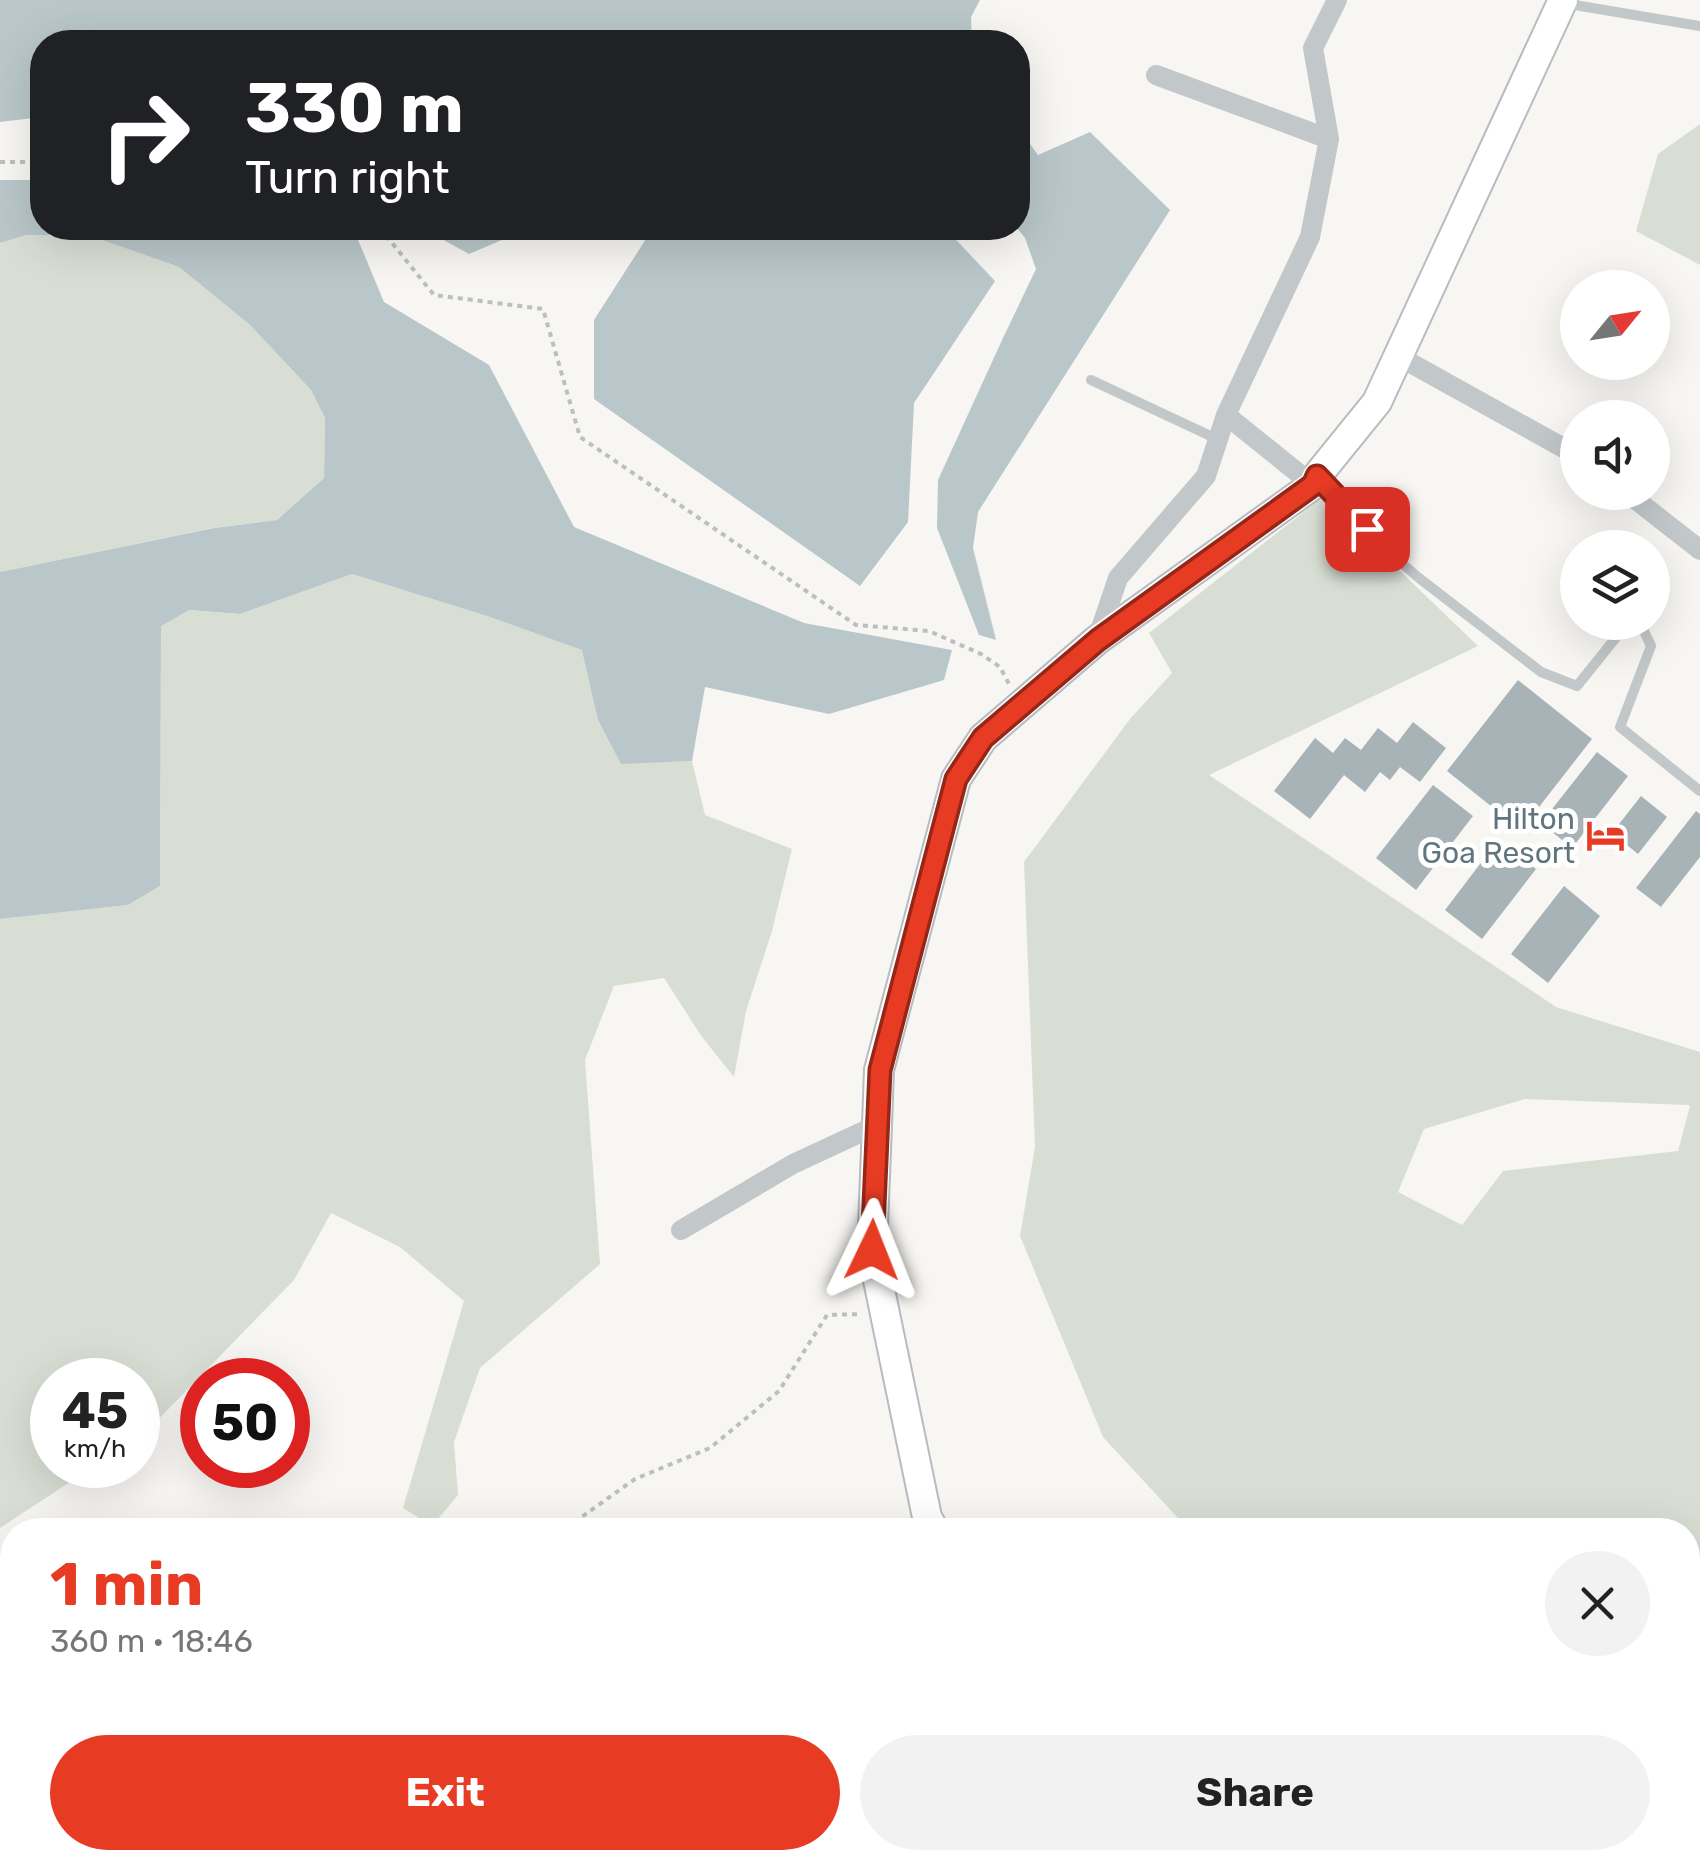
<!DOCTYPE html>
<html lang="en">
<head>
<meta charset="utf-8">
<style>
  :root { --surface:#fff; --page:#f2f2f2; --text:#222; --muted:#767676; --accent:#e73b23 }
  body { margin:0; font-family:Rubik,sans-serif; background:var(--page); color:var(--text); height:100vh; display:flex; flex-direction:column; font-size:38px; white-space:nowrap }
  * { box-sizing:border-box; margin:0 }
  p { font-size:32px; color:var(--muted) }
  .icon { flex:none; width:55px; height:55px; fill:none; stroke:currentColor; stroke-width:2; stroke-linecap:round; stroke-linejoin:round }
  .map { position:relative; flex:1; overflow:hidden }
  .details { position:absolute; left:0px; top:1518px; width:1700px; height:352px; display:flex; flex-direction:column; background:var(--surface); border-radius:40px 40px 0 0; box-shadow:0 10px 40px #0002 }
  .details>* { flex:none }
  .hud { position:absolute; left:30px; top:30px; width:1000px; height:210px; border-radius:40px; box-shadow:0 10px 40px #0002; background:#202124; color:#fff; overflow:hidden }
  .needle { width:65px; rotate:60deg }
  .buttons { position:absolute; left:1560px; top:270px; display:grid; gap:20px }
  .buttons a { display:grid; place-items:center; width:110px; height:110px; border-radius:50%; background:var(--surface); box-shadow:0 10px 40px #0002; font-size:50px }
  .speed { position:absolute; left:30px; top:1358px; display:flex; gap:20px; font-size:50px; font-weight:700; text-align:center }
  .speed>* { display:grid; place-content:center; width:130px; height:130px; border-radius:50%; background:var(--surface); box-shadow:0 10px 40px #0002; line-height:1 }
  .speed small { font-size:25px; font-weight:400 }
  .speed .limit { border:15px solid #d22; background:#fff; color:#111 }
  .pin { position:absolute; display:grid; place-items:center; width:85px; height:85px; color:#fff; margin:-42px; border-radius:20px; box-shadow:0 5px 15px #0006 }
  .me { position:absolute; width:110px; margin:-55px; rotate:2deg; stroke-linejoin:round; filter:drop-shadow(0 0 8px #0008) }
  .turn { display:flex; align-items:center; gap:35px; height:210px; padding:0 50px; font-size:45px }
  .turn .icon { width:130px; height:130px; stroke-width:2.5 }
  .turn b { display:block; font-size:70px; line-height:85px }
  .round { display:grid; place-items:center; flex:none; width:105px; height:105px; border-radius:52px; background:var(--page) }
  .overview { display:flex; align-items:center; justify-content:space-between; height:170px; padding:0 50px }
  h1 { font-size:60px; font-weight:700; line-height:75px; color:var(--accent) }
  .cta { display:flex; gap:20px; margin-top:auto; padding:20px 50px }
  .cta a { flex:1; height:115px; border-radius:60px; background:var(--accent); color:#fff; font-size:40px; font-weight:700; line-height:115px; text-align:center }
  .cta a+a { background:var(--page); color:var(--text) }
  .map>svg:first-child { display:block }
</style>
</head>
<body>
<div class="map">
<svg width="1700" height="1869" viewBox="0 0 1700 1869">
  <rect width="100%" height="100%" fill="#f7f6f3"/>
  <!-- green -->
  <path fill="#d9ded4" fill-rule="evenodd" d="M 1700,124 L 1700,265 L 1636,231 L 1658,154 Z
    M 25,235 L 88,235 L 179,267 L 250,325 L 311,390 L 325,418 L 324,478 L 277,520 L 213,528 L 0,572 L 0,243 Z
    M 1323,497 L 1478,646 L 1209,775 L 1556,1007 L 1700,1052 L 1700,1869 L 1419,1869 L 1399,1858 L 1688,1858 L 1688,1530 L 1189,1530 L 1103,1437 L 1020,1236 L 1035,1147 L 1024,862 L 1130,719 L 1172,673 L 1149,633 ZM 1525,1099 L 1689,1105 L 1690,1106 L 1678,1151 L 1503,1171 L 1462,1225 L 1398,1192 L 1424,1129 Z
    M 352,574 L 490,617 L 583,650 L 598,720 L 621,763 L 692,761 L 705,815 L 792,849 L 772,931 L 746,1011 L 734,1077 L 702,1037 L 664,978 L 614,986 L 585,1060 L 600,1264 L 480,1368 L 454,1442 L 458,1495 L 432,1526 L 403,1508 L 464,1301 L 400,1247 L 331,1213 L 294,1280 L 145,1433 L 138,1438 L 138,1380 L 52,1380 L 52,1465 L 96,1465 L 0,1528 L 0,919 L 128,905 L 160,886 L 161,625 L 188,610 L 240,614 Z
    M 105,1858 L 222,1858 L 191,1869 L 101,1869 Z"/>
  <!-- water -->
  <path fill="#b9c7ca" d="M 0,0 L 980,0 L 971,17 L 972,42 L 42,42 L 42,117 L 0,122 Z
    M 1018,127 L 1038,155 L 1090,132 L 1170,210 L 978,512 L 973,548 L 996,640 L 979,635 L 937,528 L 938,480 L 1003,338 L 1036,269 L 1025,238 L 1017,228 Z
    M 0,180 L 42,180 L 42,228 L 334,228 L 356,235 L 384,302 L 489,365 L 574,527 L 804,623 L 952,650 L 944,680 L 829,714 L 705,687 L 692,761 L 621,764 L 598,720 L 582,650 L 490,617 L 352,574 L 240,614 L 189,610 L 161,626 L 160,886 L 128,905 L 0,919 L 0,572 L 214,528 L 277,520 L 324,478 L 325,418 L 311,390 L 250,325 L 179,267 L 88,235 L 26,235 L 0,243 Z
    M 422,228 L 530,228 L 469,254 Z
    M 653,228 L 945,228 L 995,281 L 914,403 L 908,522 L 860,586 L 594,399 L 594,320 Z"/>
  <!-- building -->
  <path fill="#a8b3b7" d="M 1518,680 L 1592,739 L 1521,830 L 1447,771 Z
    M 1413,722 L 1446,748 L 1420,782 L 1400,767 L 1390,780 L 1380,772 L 1365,792 L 1344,775 L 1310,819 L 1274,791 L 1315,738 L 1333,753 L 1345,738 L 1361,750 L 1378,728 L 1397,743 Z
    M 1597,752 L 1628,776 L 1572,848 L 1541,823 Z
    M 1433,785 L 1473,816 L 1416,890 L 1376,858 Z
    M 1641,796 L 1667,817 L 1638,854 L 1612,833 Z
    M 1696,811 L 1700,814 L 1700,857 L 1661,907 L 1636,888 Z
    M 1499,839 L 1536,869 L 1482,939 L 1445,910 Z
    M 1564,886 L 1600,916 L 1548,983 L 1511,954 Z"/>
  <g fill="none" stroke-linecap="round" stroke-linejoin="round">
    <defs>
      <path id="secondary" d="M 934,1530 L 927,1517 L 872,1251 L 877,1125 L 879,1070 L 956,779 L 983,738 L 1097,640 L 1313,485 L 1317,476 L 1377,402 L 1563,0
        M 1134,1858 L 1143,1869"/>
    </defs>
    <!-- secondary casing -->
    <use href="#secondary" stroke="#b6bcc0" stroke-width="32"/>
    <!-- path -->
    <path stroke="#bcbfc1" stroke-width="4" stroke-dasharray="5 5" stroke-linecap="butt" d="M 0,162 L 42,162
      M 380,228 L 434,295 L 543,309 L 580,437 L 856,625 L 929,631 L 981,654 L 1000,667 L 1009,684
      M 568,1530 L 576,1521 L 635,1479 L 710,1448 L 779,1391 L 827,1315 L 862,1314
      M 0,1731 L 12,1727"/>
    <!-- lane -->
    <path stroke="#c2c7c9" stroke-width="10" d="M 1563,3 L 1700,26
      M 1091,380 L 1217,439
      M 1318,477 L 1392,555 L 1419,578 L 1541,672 L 1577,686 L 1622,630 L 1643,629 L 1651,646 L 1620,727 L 1700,791"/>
    <!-- street -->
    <path stroke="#c2c7c9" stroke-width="20" d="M 1156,75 L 1329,139
      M 1398,356 L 1578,456
      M 1226,415 L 1313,485
      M 1626,492 L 1700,550
      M 1097,640 L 1118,578 L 1206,476 L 1226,415 L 1310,237 L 1329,139 L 1313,48 L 1337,0
      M 681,1230 L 793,1164 L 877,1125"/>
    <!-- secondary -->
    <use href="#secondary" stroke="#fff" stroke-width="28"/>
  </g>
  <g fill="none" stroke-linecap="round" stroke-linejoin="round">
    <defs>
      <path id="route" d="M 872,1250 L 880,1070 L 956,779 L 983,738 L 1098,640 L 1313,485 L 1317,476 L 1367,529"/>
    </defs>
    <!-- route casing -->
    <use href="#route" stroke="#962617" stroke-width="25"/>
    <!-- route -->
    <use href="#route" stroke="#e73b23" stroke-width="18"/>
  </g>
  <!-- icons -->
  <defs>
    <symbol id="hotel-bare" viewBox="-9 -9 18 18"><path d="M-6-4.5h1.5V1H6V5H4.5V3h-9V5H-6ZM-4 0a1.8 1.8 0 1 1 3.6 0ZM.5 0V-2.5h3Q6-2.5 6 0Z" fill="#e73b23" stroke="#fff" stroke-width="2.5" paint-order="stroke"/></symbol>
  </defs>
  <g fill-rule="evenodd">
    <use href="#hotel-bare" x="1578" y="808" width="55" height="55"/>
  </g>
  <g text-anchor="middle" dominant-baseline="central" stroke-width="10" stroke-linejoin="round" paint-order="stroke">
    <!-- poi labels -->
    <g font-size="30" fill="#61757f" stroke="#fff" text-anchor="end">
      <text x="1575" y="819">Hilton<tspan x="1575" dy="34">Goa Resort</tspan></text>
    </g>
  </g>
</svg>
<div class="buttons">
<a><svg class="needle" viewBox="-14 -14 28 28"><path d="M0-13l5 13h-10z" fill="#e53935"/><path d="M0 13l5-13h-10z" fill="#767676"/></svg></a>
<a><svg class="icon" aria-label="sound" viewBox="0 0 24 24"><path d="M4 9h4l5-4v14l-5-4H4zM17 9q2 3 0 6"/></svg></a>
<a><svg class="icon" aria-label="layers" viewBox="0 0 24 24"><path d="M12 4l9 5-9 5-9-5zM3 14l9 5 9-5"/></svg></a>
</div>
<div class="speed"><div>45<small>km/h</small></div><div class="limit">50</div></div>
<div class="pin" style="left:1367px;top:529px;background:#d93025"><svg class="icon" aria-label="arrive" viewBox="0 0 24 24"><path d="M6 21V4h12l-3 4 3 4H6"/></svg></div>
<svg class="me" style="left:872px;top:1250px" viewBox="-20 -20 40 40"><path d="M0-17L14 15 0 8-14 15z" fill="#e73b23" stroke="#fff" stroke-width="4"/></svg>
<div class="hud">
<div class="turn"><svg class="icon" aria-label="right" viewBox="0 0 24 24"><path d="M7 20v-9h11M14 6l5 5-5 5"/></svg><div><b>330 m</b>Turn right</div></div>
</div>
<section class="details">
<div class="overview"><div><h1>1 min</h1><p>360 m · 18:46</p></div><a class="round"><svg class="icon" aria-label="close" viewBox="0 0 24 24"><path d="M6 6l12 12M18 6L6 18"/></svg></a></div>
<div class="cta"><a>Exit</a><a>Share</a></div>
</section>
</div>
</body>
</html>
